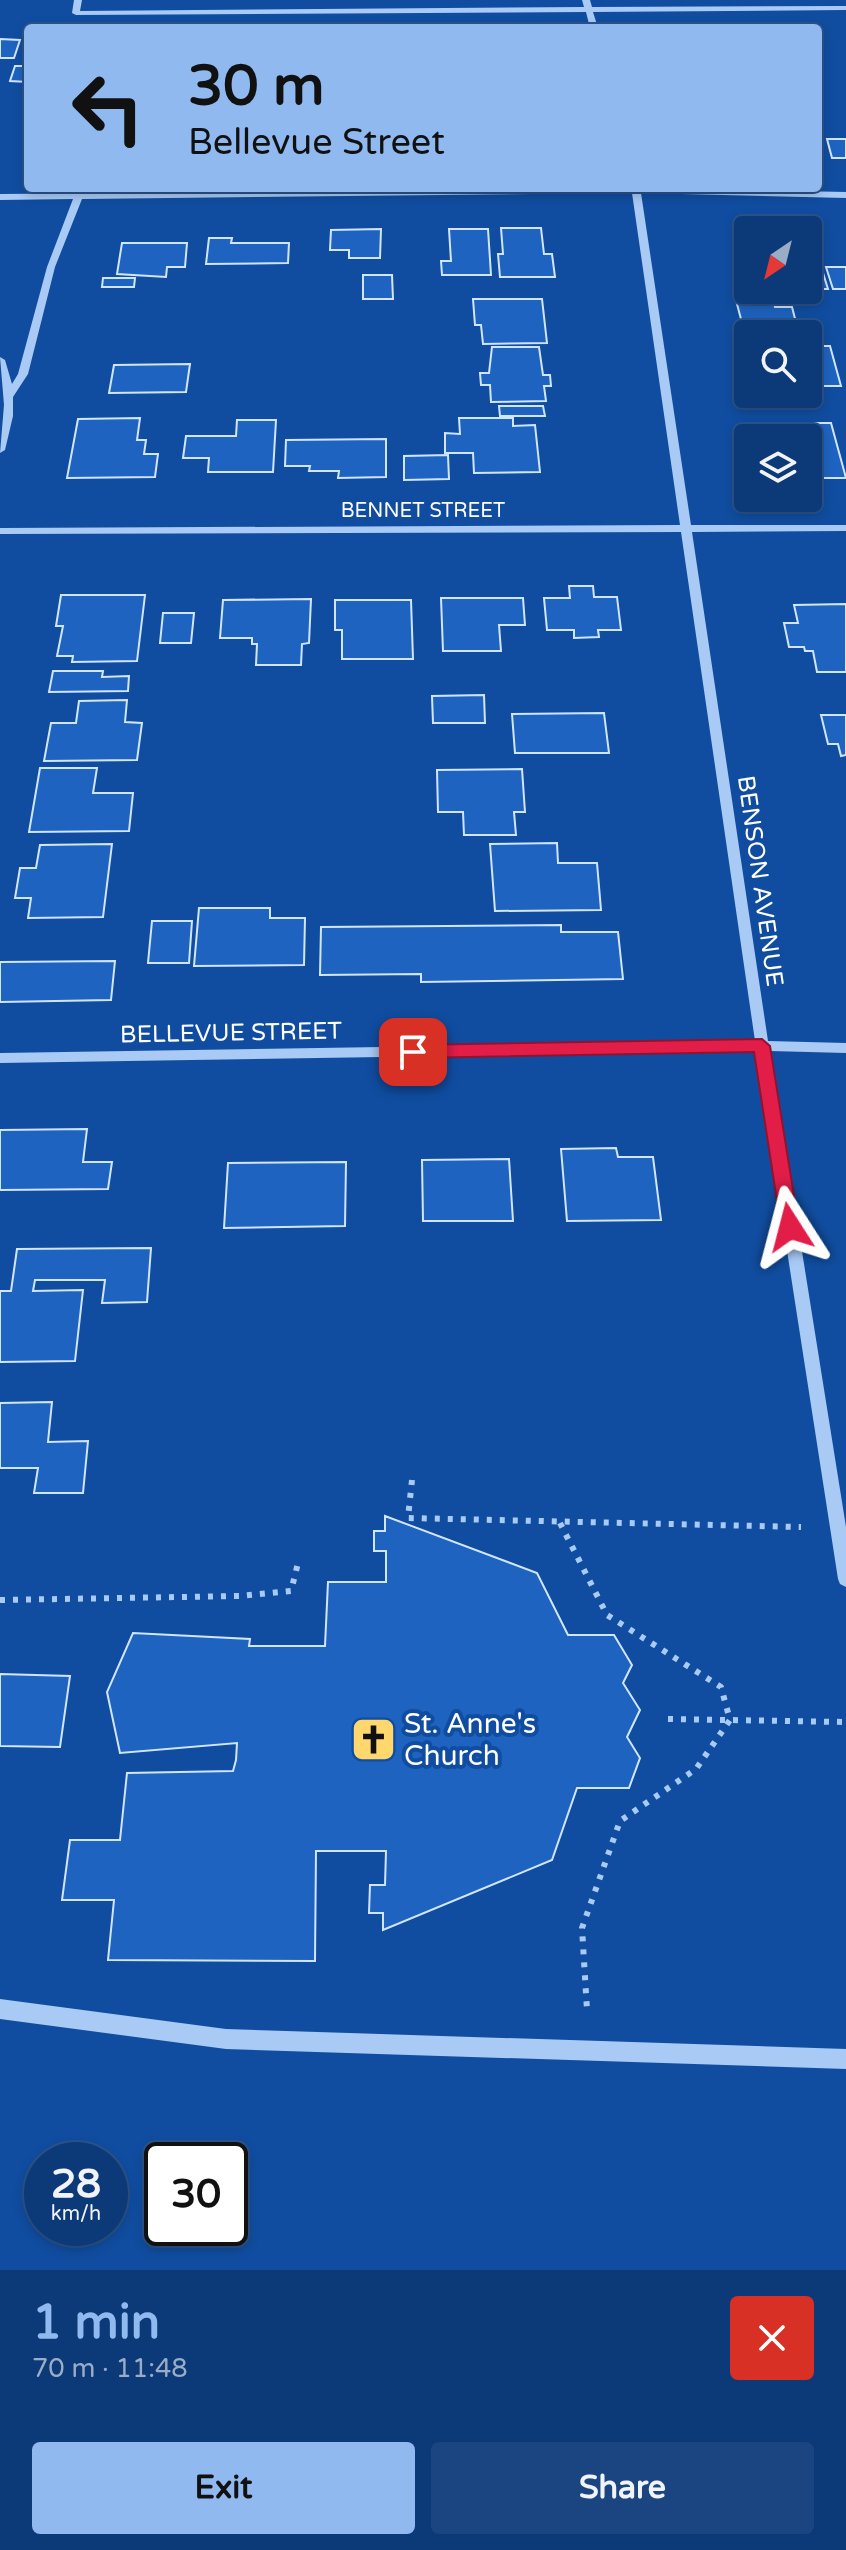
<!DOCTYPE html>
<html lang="en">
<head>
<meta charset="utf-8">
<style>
  :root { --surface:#0c3a78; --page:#1a4580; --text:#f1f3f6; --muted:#9aadc6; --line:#2c548a; --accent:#90b9f0 }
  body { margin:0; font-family:"Varela Round",sans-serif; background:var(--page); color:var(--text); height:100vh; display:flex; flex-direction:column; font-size:30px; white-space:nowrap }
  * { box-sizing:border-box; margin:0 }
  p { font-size:26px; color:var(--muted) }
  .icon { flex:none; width:44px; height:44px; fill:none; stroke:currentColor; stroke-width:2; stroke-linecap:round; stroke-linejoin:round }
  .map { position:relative; height:2270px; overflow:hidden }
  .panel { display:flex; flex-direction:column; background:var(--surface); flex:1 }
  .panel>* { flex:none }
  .hud { position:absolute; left:24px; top:24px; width:798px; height:168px; border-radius:8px; box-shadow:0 4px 12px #0003,0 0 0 2px var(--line); background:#90b9f0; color:#111; overflow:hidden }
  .needle { width:52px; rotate:215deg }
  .controls { position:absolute; left:734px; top:216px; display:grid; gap:16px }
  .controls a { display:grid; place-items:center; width:88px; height:88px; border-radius:8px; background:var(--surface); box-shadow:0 4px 12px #0003,0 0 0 2px var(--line); font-size:40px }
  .speed { position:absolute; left:24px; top:2142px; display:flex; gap:16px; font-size:40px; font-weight:700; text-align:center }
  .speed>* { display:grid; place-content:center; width:104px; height:104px; border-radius:50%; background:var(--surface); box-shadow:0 4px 12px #0003,0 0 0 2px var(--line); line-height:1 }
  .speed small { font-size:20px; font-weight:400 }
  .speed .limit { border:4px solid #111; border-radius:12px; background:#fff; color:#111 }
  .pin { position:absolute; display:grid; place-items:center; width:68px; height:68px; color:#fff; margin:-34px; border-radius:16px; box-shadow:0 4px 12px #0006 }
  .me { position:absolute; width:88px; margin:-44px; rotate:351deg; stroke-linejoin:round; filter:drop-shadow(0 0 6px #0008) }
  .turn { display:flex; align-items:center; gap:28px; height:168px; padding:0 32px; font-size:36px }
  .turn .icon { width:104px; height:104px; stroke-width:2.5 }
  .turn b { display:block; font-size:56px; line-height:68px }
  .round { display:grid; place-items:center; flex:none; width:84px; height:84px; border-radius:8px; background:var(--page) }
  .head { display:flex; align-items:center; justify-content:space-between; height:136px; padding:0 32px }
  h1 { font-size:48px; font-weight:800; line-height:60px; color:var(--accent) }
  .cta { display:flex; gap:16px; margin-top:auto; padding:16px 32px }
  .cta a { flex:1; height:92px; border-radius:8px; background:var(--accent); color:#111; font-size:32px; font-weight:800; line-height:92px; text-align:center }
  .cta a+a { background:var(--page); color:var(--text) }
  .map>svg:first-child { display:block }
</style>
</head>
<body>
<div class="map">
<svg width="846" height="2270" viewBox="0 0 846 2270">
  <rect width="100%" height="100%" fill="#104da0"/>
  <!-- building -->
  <path fill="#1e63bf" stroke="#d1e5fe" stroke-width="2" d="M 0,39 L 20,40 L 14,58 L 0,58 Z
    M 15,66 L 28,66 L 28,82 L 10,81 Z
    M 827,139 L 846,139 L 846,158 L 832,158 Z
    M 501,228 L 541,228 L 544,254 L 552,254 L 555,277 L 500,277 L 498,254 L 503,254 Z
    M 381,229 L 380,258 L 349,258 L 349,250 L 330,250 L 331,230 Z
    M 449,229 L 488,229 L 491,275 L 442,275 L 441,261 L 451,261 Z
    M 209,238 L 232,238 L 231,243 L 289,243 L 288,263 L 206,264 Z
    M 122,243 L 187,243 L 185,267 L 167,267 L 166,277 L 117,274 Z
    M 808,262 L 811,273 L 823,273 L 828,289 L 808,289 Z
    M 826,267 L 846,267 L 846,289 L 833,289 Z
    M 363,275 L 392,275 L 393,299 L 363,299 Z
    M 103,278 L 135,278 L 134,287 L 102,287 Z
    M 473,299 L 542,299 L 547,343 L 483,344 L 481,325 L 475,325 Z
    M 774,303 L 775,307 L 792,307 L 799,334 L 748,334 L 747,342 L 737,304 Z
    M 808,346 L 830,346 L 841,386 L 808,386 Z
    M 492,347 L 539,347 L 543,375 L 550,375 L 551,386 L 544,386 L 546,401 L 491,402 L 490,385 L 481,385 L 480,373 L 489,373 Z
    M 190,364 L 186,392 L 109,393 L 114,365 Z
    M 499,406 L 543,406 L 545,416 L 500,416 Z
    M 140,418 L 137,440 L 146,440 L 144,454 L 158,454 L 155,477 L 67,478 L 78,419 Z
    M 459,418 L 513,418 L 513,426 L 535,425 L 540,472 L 474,473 L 473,453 L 445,453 L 445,433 L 460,434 Z
    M 237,420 L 276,420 L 273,472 L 208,472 L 209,458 L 183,458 L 186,436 L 236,436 Z
    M 807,423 L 831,423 L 846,478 L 808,478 L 808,445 L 813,444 Z
    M 386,439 L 386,477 L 338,478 L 339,471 L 309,471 L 310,466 L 285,466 L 286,440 Z
    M 448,455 L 449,479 L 404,480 L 404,456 Z
    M 569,586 L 593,586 L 594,597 L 617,597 L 621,630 L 598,630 L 599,637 L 574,638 L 574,630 L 547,630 L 544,598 L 570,598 Z
    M 61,595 L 145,595 L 137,661 L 72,662 L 73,656 L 57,656 L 63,626 L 56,626 Z
    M 441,598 L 523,598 L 525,625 L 499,625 L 501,651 L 443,651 Z
    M 311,599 L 309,643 L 302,644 L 301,665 L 256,665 L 257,644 L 252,644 L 252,638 L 220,638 L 223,600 Z
    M 335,600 L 411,600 L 413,659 L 342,659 L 342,630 L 335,630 Z
    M 846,604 L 846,672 L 817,672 L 813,651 L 805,651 L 804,647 L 789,647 L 784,623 L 798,623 L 794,605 Z
    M 163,613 L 194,613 L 191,643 L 160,643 Z
    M 53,671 L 103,671 L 102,677 L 129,676 L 128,691 L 49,692 Z
    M 484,695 L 485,723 L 433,723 L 432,696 Z
    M 127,700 L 125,722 L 142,723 L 137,760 L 44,761 L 51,723 L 76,723 L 79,701 Z
    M 604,713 L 609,753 L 515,753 L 512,714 Z
    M 821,715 L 846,715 L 846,755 L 841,756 L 838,744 L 828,744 Z
    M 40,768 L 97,768 L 93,793 L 133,793 L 129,831 L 29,832 Z
    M 522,769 L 525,812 L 514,812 L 516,835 L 464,835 L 463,812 L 438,812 L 437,770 Z
    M 557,843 L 558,863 L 597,863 L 601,910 L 495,911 L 490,844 Z
    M 112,844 L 103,917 L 28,918 L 31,898 L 15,898 L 20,868 L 36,868 L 40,845 Z
    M 199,908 L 270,908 L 270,918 L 305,918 L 304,965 L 194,966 Z
    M 152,921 L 192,921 L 189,963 L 148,963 Z
    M 561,925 L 561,932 L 618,932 L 623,979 L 421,982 L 421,974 L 320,975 L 321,927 Z
    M 115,961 L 111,1000 L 0,1002 L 0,962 Z
    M 87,1129 L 83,1162 L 112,1162 L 108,1189 L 0,1190 L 0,1130 Z
    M 616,1148 L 618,1157 L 653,1157 L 661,1220 L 567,1221 L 561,1149 Z
    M 509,1159 L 513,1221 L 423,1221 L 422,1160 Z
    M 346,1162 L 345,1226 L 224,1228 L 228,1163 Z
    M 151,1248 L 147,1302 L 102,1303 L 105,1280 L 35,1280 L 33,1291 L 83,1290 L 75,1361 L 0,1362 L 0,1291 L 11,1291 L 17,1249 Z
    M 52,1402 L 48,1442 L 88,1441 L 83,1493 L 34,1493 L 38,1468 L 0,1468 L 0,1403 Z
    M 385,1516 L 537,1573 L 568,1635 L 614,1635 L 632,1665 L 623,1683 L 640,1710 L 627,1737 L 640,1758 L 629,1788 L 577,1788 L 552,1860 L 383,1930 L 383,1913 L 369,1913 L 370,1885 L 385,1885 L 386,1851 L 316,1851 L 315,1961 L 108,1960 L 114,1900 L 62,1900 L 70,1840 L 120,1840 L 127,1773 L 233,1771 L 236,1760 L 237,1743 L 120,1753 L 107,1692 L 133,1633 L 250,1639 L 249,1646 L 325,1646 L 328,1582 L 386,1582 L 386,1551 L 374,1551 L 374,1531 L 385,1531 Z
    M 0,1674 L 70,1676 L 60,1747 L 0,1746 Z"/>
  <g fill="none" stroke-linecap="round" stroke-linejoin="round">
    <!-- path -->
    <path stroke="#a8caf5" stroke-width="6" stroke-dasharray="5 8" stroke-linecap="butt" d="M 412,1480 L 408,1518 L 801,1527
      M 560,1523 L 607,1615 L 721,1687 L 730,1720 L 696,1769 L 620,1821 L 582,1928 L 587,2010
      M 0,1600 L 240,1596 L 291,1591 L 299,1559
      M 668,1719 L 846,1722"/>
    <!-- minor -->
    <path fill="#a8caf5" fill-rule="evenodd" d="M 74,0 L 82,0 L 80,11 L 584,7 L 582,0 L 590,0 L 592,7 L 846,6 L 846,10 L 593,12 L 598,28 L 590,28 L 586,12 L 76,15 L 72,13 Z
      M 658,188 L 846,192 L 846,198 L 641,193 L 691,525 L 846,525 L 846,531 L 692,532 L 768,1041 L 846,1043 L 846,1053 L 770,1051 L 846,1527 L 846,1587 L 840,1584 L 838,1579 L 756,1051 L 0,1063 L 0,1053 L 755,1041 L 681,532 L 0,534 L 0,528 L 680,525 L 632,193 L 82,199 L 55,267 L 28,374 L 13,397 L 13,416 L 5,450 L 0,453 L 4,405 L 0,357 L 5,360 L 12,384 L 18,374 L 47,267 L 73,199 L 0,200 L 0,194 Z
      M 0,1999 L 226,2029 L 846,2049 L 846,2069 L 226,2049 L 0,2019 Z"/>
  </g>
  <!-- route -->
  <path fill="#e11d48" stroke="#92132f" stroke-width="2" d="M 762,1039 L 770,1046 L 799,1227 L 797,1232 L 783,1232 L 781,1227 L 754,1052 L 413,1058 L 404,1052 L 413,1045 Z"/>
  <!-- icons -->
  <defs>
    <symbol id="church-square" viewBox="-11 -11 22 22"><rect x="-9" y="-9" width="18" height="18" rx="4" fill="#ffd76c" stroke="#104da0"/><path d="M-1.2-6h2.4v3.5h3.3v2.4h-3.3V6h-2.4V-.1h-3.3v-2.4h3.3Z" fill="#111"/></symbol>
  </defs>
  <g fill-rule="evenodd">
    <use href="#church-square" x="348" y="1714" width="51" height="51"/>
  </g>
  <g text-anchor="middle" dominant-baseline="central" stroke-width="8" stroke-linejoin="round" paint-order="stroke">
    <!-- far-street labels -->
    <g font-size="20" fill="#fff" stroke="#104da0">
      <text x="423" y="511">BENNET STREET</text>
    </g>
    <!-- street labels -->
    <g font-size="24" fill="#fff" stroke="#104da0">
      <text transform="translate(760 881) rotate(82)">BENSON AVENUE</text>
      <text transform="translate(231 1033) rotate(-1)">BELLEVUE STREET</text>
    </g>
    <!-- near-poi labels -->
    <g font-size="28" fill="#fff" stroke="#104da0" text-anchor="start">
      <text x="404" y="1724">St. Anne's<tspan x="404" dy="32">Church</tspan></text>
    </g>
  </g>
</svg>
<div class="controls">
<a><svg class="needle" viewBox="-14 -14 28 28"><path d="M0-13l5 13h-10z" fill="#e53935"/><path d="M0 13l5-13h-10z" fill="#9aadc6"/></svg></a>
<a><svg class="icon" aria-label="search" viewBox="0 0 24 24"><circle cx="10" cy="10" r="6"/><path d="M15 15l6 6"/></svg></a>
<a><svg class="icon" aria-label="layers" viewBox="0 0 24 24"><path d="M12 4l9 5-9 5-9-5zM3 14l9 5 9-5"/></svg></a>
</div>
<div class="speed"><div>28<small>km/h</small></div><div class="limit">30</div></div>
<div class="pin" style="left:413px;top:1052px;background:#d93025"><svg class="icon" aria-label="arrive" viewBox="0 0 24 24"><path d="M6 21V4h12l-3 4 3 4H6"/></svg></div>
<svg class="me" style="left:790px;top:1227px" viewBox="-20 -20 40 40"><path d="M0-17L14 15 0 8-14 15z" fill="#e11d48" stroke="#fff" stroke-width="4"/></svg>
<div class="hud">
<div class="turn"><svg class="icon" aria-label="left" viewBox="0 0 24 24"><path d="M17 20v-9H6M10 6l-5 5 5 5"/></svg><div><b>30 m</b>Bellevue Street</div></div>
</div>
</div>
<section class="panel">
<div class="head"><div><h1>1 min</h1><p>70 m · 11:48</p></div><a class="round" style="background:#d93025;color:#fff"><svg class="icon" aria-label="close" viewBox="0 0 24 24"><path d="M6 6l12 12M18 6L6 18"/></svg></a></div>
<div class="cta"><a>Exit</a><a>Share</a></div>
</section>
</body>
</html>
